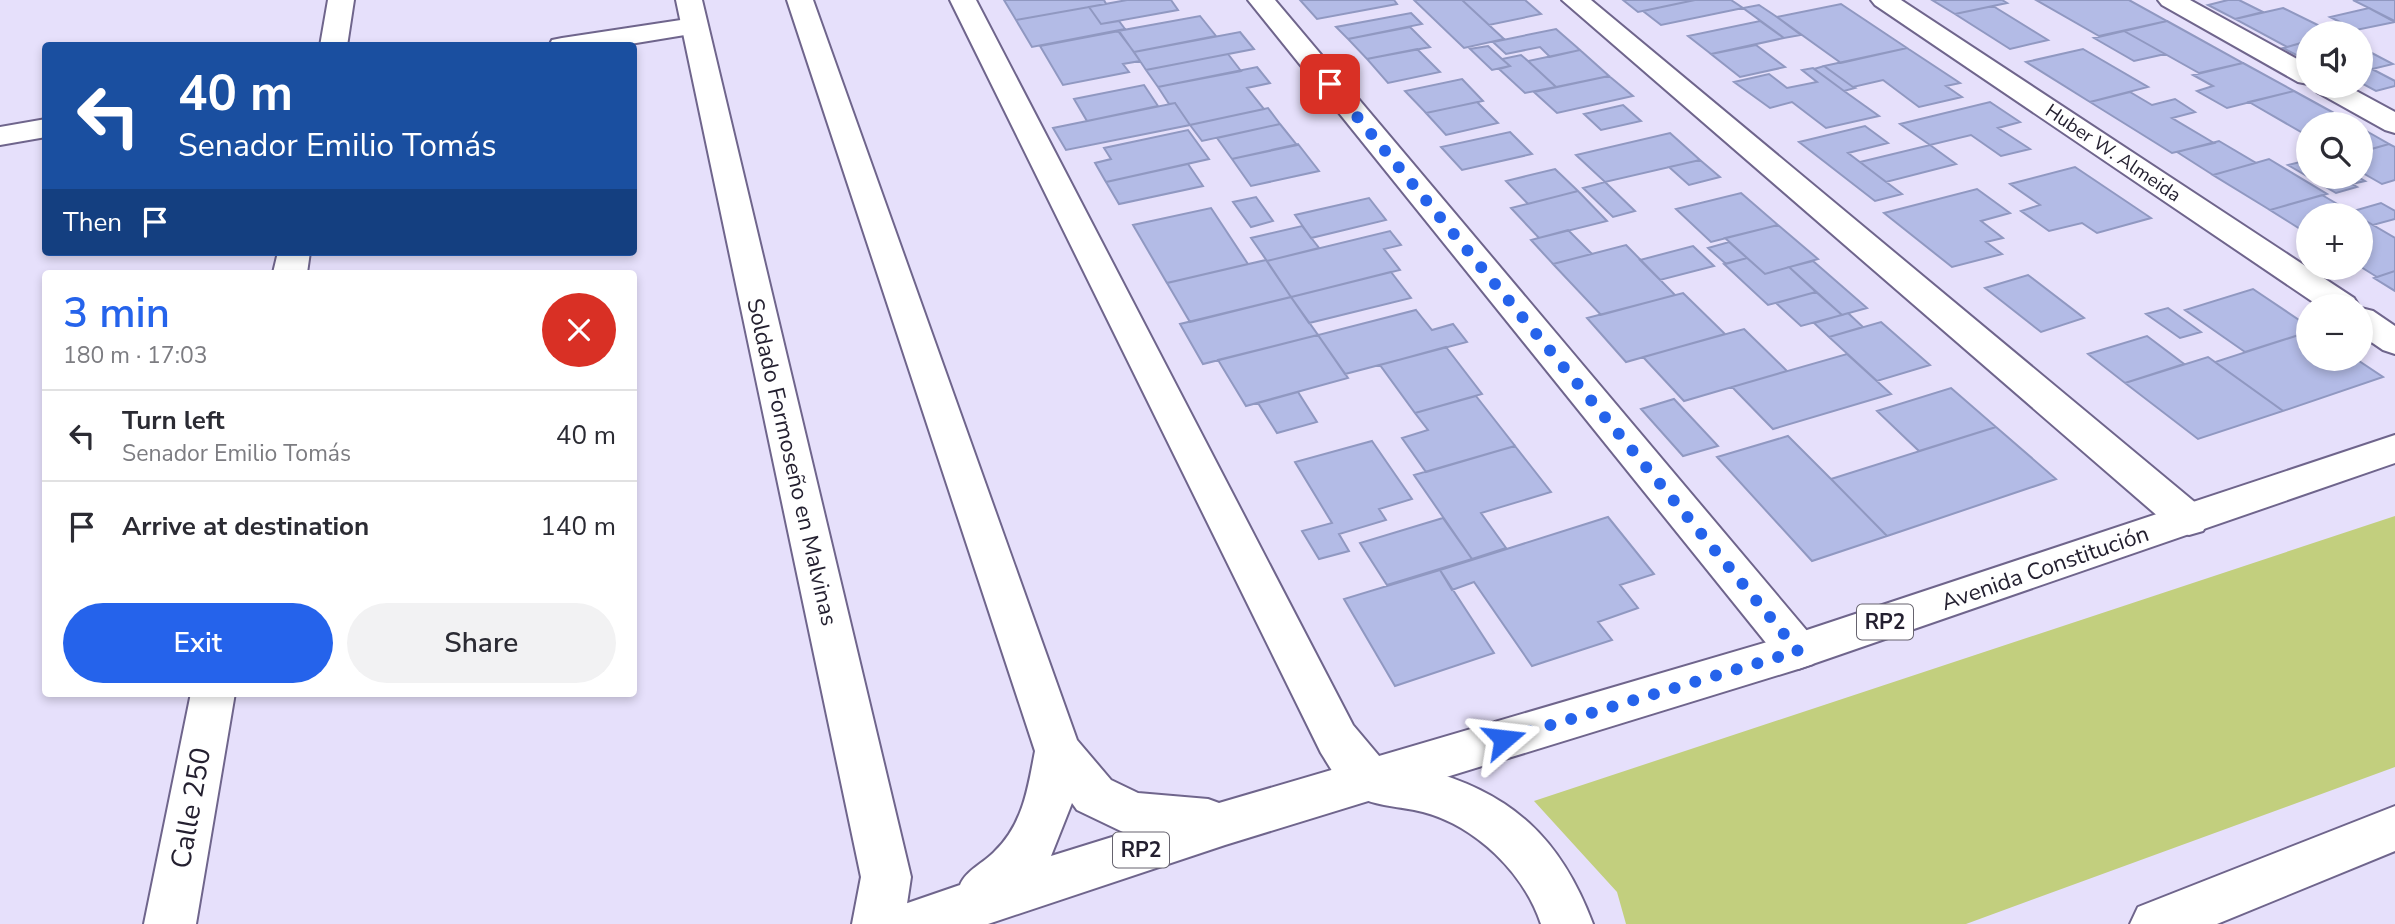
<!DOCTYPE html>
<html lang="en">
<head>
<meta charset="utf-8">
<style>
  :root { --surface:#fff; --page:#f2f2f3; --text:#2b2b33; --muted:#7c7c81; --line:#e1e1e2; --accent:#2563eb }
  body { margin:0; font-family:"Nunito Sans",sans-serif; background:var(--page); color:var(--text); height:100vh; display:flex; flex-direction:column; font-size:26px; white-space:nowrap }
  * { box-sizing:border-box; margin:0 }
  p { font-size:23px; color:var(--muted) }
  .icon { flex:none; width:38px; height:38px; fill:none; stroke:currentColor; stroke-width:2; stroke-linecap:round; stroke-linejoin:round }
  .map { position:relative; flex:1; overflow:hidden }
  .details { position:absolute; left:42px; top:270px; width:595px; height:427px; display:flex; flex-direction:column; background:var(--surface); border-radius:7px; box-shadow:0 4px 10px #0003 }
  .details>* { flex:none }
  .guide { position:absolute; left:42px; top:42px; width:595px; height:214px; border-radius:7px; box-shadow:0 4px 10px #0003; background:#1a4fa0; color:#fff; overflow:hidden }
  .tools { position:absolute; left:2296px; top:21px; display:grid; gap:14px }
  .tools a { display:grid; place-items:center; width:77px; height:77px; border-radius:50%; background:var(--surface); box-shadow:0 4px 10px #0003; font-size:35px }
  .pin { position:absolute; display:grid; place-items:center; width:60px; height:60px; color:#fff; margin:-30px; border-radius:14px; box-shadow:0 4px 10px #0006 }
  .me { position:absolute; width:77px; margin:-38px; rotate:73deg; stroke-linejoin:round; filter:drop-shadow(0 0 5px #0008) }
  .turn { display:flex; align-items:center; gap:24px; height:147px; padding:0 21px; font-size:32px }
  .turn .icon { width:91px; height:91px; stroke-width:2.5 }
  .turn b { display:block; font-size:49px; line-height:60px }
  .then { display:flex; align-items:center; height:66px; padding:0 21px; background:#0003; gap:14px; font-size:26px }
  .round { display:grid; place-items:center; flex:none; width:74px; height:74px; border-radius:37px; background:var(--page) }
  .head { display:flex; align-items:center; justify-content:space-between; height:119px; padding:0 21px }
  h1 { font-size:42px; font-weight:600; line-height:52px; color:var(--accent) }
  .primary-button { display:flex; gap:14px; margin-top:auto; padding:14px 21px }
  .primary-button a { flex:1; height:80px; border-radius:42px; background:var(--accent); color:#fff; font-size:28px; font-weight:600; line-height:80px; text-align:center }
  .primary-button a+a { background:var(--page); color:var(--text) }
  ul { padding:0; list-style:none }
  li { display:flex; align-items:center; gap:21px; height:91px; padding:0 21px; border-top:2px solid var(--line) }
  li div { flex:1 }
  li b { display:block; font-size:26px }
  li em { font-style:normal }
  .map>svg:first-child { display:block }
</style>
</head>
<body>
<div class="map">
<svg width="2395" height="924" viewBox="0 0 2395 924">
  <rect width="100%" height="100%" fill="#e6e0fb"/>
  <!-- green -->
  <path fill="#c2cf7e" d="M 2395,516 L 2395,767 L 1966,924 L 1626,924 L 1617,892 L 1534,801 Z"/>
  <!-- building -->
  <path fill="#b3bbe6" stroke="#9098c1" stroke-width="2" d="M 1004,0 L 1104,0 L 1106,4 L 1016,20 Z
    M 1127,0 L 1171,0 L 1178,10 L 1101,24 L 1089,7 Z
    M 1300,0 L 1394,0 L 1397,4 L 1317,19 Z
    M 1414,0 L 1462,0 L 1504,39 L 1464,48 Z
    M 1462,0 L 1525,0 L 1541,14 L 1489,25 Z
    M 1623,0 L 1695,0 L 1638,12 Z
    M 1695,0 L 1731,0 L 1743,8 L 1661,25 L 1643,11 Z
    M 1932,0 L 2002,0 L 2007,3 L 1955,14 Z
    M 2036,0 L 2129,0 L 2167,21 L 2099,36 Z
    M 2228,0 L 2239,0 L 2263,12 L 2235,19 L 2208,5 Z
    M 2353,0 L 2395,0 L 2395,21 Z
    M 1841,4 L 1907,48 L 1841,63 L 1777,17 Z
    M 1759,5 L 1777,17 L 1801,35 L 1784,38 L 1743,8 Z
    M 1993,6 L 2048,40 L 2010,49 L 1955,14 Z
    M 1089,7 L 1101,24 L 1119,21 L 1125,29 L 1032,47 L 1016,20 Z
    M 2283,8 L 2334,33 L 2308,33 L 2308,41 L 2287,47 L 2235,19 Z
    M 2369,8 L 2395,22 L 2356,30 L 2330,17 Z
    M 1411,13 L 1422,24 L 1348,39 L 1336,27 Z
    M 1200,16 L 1216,36 L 1134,52 L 1118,31 Z
    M 1760,21 L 1784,38 L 1711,54 L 1688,36 Z
    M 2167,21 L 2243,63 L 2199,73 L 2124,31 Z
    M 1410,27 L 1430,47 L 1367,59 L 1348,39 Z
    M 1556,29 L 1580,50 L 1550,57 L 1540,47 L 1506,54 L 1493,42 Z
    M 1119,31 L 1140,61 L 1123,64 L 1129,72 L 1063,85 L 1040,46 Z
    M 2124,31 L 2165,54 L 2134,61 L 2094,38 Z
    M 1240,32 L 1254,49 L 1146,70 L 1134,52 Z
    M 2308,41 L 2308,61 L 2283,48 L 2287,47 Z
    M 1756,45 L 1785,67 L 1740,77 L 1711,54 Z
    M 1488,46 L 1502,59 L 1510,66 L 1492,70 L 1470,49 Z
    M 1907,48 L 1960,83 L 1946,86 L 1962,97 L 1919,107 L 1883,80 L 1853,87 L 1824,66 Z
    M 1417,49 L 1440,72 L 1388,83 L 1367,59 Z
    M 2083,49 L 2148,87 L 2090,102 L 2026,62 Z
    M 1580,50 L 1609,76 L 1556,87 L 1528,61 Z
    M 2368,51 L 2393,64 L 2372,69 L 2395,81 L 2395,86 L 2376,91 L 2361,83 L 2361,53 Z
    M 1228,54 L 1241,71 L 1158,87 L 1146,70 Z
    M 1521,55 L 1528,61 L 1556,87 L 1525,93 L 1499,69 L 1510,66 L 1502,59 Z
    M 2243,63 L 2294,91 L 2227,108 L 2197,91 L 2213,86 L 2193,75 Z
    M 1824,66 L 1853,87 L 1855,88 L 1844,91 L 1814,69 Z
    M 1257,67 L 1270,83 L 1247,88 L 1264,109 L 1190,125 L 1175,103 L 1169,104 L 1158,87 Z
    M 1813,68 L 1844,91 L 1879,116 L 1826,128 L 1792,102 L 1770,108 L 1734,82 L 1769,74 L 1787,88 L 1817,82 L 1802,70 Z
    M 1609,76 L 1633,96 L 1557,113 L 1534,92 Z
    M 1462,79 L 1483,101 L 1426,113 L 1405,91 Z
    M 1144,85 L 1158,106 L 1087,121 L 1074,99 Z
    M 2294,91 L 2354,124 L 2308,124 L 2308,136 L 2249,102 Z
    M 2130,92 L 2152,105 L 2175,99 L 2195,112 L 2172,118 L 2214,143 L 2172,153 L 2090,102 Z
    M 1477,102 L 1498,123 L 1446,135 L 1426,113 Z
    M 1990,102 L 2020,122 L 1998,128 L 2030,149 L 2001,156 L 1971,135 L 1930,145 L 1900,124 Z
    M 1175,103 L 1190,125 L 1066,150 L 1053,128 Z
    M 1623,105 L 1641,121 L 1601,130 L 1584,114 Z
    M 1268,108 L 1280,124 L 1202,141 L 1190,125 Z
    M 1280,124 L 1297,145 L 1232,159 L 1217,138 Z
    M 1865,126 L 1888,143 L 1848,153 L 1902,194 L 1875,201 L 1799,142 Z
    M 2361,128 L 2389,144 L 2361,152 Z
    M 1188,130 L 1209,159 L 1106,182 L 1095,163 L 1111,159 L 1104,148 Z
    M 1510,132 L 1532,154 L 1462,170 L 1441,147 Z
    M 1670,133 L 1700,160 L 1605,182 L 1576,155 Z
    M 2219,141 L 2256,163 L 2213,175 L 2177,152 Z
    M 1298,144 L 1319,171 L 1251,186 L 1232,159 Z
    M 2389,144 L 2395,147 L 2395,180 L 2382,184 L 2361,172 L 2361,152 Z
    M 1930,145 L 1956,164 L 1886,182 L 1860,162 Z
    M 2269,159 L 2327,194 L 2270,210 L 2213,175 Z
    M 1700,160 L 1720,177 L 1689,185 L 1669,167 Z
    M 2308,160 L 2308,177 L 2358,177 L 2365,181 L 2352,184 L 2357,187 L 2336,193 L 2288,165 Z
    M 1188,164 L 1203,186 L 1119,204 L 1106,182 Z
    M 2075,167 L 2151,218 L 2097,233 L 2082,223 L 2049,231 L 2021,211 L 2040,205 L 2010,184 Z
    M 1555,169 L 1578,191 L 1528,204 L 1506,181 Z
    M 1605,182 L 1635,211 L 1613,217 L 1583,188 Z
    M 1977,189 L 2010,213 L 1981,221 L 2003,238 L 1986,242 L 2002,254 L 1952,267 L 1884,213 Z
    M 1578,191 L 1607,221 L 1539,238 L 1511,208 Z
    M 1741,193 L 1778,225 L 1711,242 L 1676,209 Z
    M 2322,195 L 2356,215 L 2308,215 L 2308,234 L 2270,210 Z
    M 1256,197 L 1273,221 L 1251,227 L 1233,202 Z
    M 1369,198 L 1386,220 L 1311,238 L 1295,215 Z
    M 2381,203 L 2395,211 L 2395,219 L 2373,225 L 2361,218 L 2361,215 L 2350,212 Z
    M 1211,208 L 1248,264 L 1167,283 L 1133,225 Z
    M 2361,218 L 2395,238 L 2395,271 L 2377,277 L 2361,267 Z
    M 1778,225 L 1818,259 L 1765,274 L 1725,238 Z
    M 1302,226 L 1319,248 L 1267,261 L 1251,238 Z
    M 1568,230 L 1592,254 L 1553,264 L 1531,240 Z
    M 1390,231 L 1401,245 L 1384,249 L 1400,270 L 1291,297 L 1267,261 Z
    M 1729,242 L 1747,258 L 1726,264 L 1708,248 Z
    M 1626,245 L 1675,295 L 1601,315 L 1553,264 Z
    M 1693,246 L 1714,266 L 1660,280 L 1640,260 Z
    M 1747,258 L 1765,274 L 1789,267 L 1816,292 L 1768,305 L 1724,264 Z
    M 1266,260 L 1291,297 L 1190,322 L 1167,283 Z
    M 1813,261 L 1867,308 L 1842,315 L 1789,267 Z
    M 2395,271 L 2395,291 L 2374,278 Z
    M 1391,272 L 1411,298 L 1309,323 L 1291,297 Z
    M 2028,275 L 2084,318 L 2041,332 L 1985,288 Z
    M 2253,289 L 2308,326 L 2308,332 L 2245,352 L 2185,310 Z
    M 1816,292 L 1842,315 L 1801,326 L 1776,303 Z
    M 1683,293 L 1725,334 L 1626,362 L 1587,318 Z
    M 1291,297 L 1318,335 L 1203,364 L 1180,324 Z
    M 2168,308 L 2201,332 L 2180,338 L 2146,314 Z
    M 1416,310 L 1432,330 L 1453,324 L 1467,342 L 1345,374 L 1318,335 Z
    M 1848,313 L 1863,327 L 1829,337 L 1814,323 Z
    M 1881,322 L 1930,365 L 1877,381 L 1829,337 Z
    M 1744,329 L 1787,371 L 1684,401 L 1643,357 Z
    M 2308,332 L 2308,359 L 2356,359 L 2383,377 L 2283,411 L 2215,362 Z
    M 1318,335 L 1348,378 L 1246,406 L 1218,360 Z
    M 2147,336 L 2184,364 L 2125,383 L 2088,354 Z
    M 1446,347 L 1482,394 L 1415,413 L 1380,365 Z
    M 1847,354 L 1891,394 L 1773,429 L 1732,387 Z
    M 2208,357 L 2215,362 L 2283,411 L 2198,439 L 2125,383 Z
    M 1951,388 L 1996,427 L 1919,451 L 1877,411 Z
    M 1298,392 L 1317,422 L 1277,433 L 1258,403 Z
    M 1476,396 L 1515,446 L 1426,472 L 1402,438 L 1428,430 L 1415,413 Z
    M 1674,399 L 1718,446 L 1683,456 L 1641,409 Z
    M 1996,427 L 2056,479 L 1887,536 L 1831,479 Z
    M 1788,436 L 1831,479 L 1887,536 L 1812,561 L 1717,457 Z
    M 1372,441 L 1412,499 L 1379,509 L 1386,520 L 1339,534 L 1349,551 L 1319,559 L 1302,531 L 1332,523 L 1295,462 Z
    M 1515,446 L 1551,492 L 1481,513 L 1506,548 L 1472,559 L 1414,475 Z
    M 1608,517 L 1654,574 L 1620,585 L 1638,608 L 1598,622 L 1612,640 L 1532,666 L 1474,582 L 1452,590 L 1440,570 Z
    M 1443,518 L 1472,559 L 1387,585 L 1360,543 Z
    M 1440,570 L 1494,653 L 1395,686 L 1344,599 Z"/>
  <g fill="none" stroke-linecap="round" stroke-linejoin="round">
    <defs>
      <path id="minor" d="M 328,0 L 354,0 L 347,46 L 320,46 Z
        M 1248,0 L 1275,0 L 1813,638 L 1820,651 L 1813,664 L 1798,669 L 1783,664 Z
        M 1562,0 L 1591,0 L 2203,509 L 2209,520 L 2203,531 L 2189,535 L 2175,531 Z
        M 1871,0 L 1901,0 L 2354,298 L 2359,306 L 2319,306 L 1875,5 Z
        M 2158,0 L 2190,0 L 2308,65 L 2308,84 L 2298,82 L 2162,5 Z
        M 694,18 L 703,20 L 707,26 L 703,32 L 618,46 L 549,46 L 552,40 L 562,38 Z
        M 2313,86 L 2347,86 L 2395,112 L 2395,133 L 2385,130 L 2317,92 Z
        M 46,119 L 46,137 L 0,145 L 0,127 Z
        M 278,252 L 310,252 L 307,273 L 273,273 Z
        M 2361,308 L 2373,311 L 2395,326 L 2395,354 L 2383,350 L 2361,335 Z
        M 191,693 L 235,693 L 196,924 L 144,924 Z"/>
      <path id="secondary" d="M 676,0 L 702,0 L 911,877 L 904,924 L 852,924 L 861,877 Z
        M 950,0 L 976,0 L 1353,725 L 1385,763 C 1398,766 1410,766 1422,769 C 1512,792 1561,839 1593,924 L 1541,924 C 1524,873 1476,826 1423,812 C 1400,806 1376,807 1355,795 C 1340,787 1330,767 1321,753 Z"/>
      <path id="primary" d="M 787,0 L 813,0 L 1077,740 L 1111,780 L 1138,793 L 1208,799 L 1219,803 L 1798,633 L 2395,435 L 2395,463 L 1798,669 L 1225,845 L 988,924 L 888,924 L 896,907 L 960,885 C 966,870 984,863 995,851 C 1023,824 1028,788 1035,751 ZM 1072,803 L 1077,810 L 1125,833 L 1051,856 Z
        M 2395,806 L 2395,851 L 2217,924 L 2130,924 L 2138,907 Z"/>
    </defs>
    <!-- minor casing -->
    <use href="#minor" stroke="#6f658c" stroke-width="4"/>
    <!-- secondary casing -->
    <use href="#secondary" stroke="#6f658c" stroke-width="4"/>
    <!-- primary casing -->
    <use href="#primary" stroke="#6f658c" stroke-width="4"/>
    <!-- minor -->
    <use href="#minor" fill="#fff" fill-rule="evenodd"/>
    <!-- secondary -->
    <use href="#secondary" fill="#fff" fill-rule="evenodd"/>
    <!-- primary -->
    <use href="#primary" fill="#fff" fill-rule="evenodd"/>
  </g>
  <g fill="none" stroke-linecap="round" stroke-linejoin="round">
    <!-- route -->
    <path stroke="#2563eb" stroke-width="12" stroke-dasharray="0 21.6" d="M 1330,84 L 1798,651 L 1504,739"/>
  </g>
  <g text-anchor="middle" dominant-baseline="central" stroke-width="5" stroke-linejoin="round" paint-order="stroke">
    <!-- far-street labels -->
    <g font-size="19" fill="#242030" stroke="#fff">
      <text transform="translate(2113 153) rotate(34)">Huber W. Almeida</text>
    </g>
    <!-- shield labels -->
    <g fill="#fff" stroke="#66636e" stroke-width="2">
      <rect x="1857" y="604.5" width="56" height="35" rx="5"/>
      <rect x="1113" y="832.5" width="56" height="35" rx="5"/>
    </g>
    <g font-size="21" font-weight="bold" fill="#242030">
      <text x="1885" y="622">RP2</text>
      <text x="1141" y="850">RP2</text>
    </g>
    <!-- street labels -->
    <g font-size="23" fill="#242030" stroke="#fff">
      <text transform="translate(792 462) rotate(77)">Soldado Formoseño en Malvinas</text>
      <text transform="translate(2045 568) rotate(-19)">Avenida Constitución</text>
    </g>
    <!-- near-street labels -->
    <g font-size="28" fill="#242030" stroke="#fff">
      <text transform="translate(191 808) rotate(-80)">Calle 250</text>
    </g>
  </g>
</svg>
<div class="tools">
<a><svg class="icon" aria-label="sound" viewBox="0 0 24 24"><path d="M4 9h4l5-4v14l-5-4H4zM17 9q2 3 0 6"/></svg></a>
<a><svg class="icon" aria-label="search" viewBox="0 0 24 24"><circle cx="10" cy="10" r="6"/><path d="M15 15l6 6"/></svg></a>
<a>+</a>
<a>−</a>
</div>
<div class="pin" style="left:1330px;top:84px;background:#d93025"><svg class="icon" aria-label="arrive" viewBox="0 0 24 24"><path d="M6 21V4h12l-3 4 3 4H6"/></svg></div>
<svg class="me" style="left:1504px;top:739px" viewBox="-20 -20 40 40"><path d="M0-17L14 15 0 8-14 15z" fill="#2563eb" stroke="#fff" stroke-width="4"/></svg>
<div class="guide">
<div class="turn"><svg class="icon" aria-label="left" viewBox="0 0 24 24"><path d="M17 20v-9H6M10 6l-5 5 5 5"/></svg><div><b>40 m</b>Senador Emilio Tomás</div></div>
<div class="then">Then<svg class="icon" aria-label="arrive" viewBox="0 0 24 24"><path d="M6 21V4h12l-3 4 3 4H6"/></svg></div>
</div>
<section class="details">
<div class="head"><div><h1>3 min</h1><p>180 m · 17:03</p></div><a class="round" style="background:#d93025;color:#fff"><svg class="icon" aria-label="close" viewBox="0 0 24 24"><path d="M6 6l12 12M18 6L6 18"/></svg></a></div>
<ul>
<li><svg class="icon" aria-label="left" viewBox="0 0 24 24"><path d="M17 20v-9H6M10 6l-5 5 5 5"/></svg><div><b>Turn left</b><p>Senador Emilio Tomás</p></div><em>40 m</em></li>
<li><svg class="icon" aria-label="arrive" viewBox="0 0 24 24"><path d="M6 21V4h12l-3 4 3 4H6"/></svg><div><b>Arrive at destination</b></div><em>140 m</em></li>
</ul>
<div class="primary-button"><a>Exit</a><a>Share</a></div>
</section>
</div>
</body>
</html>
